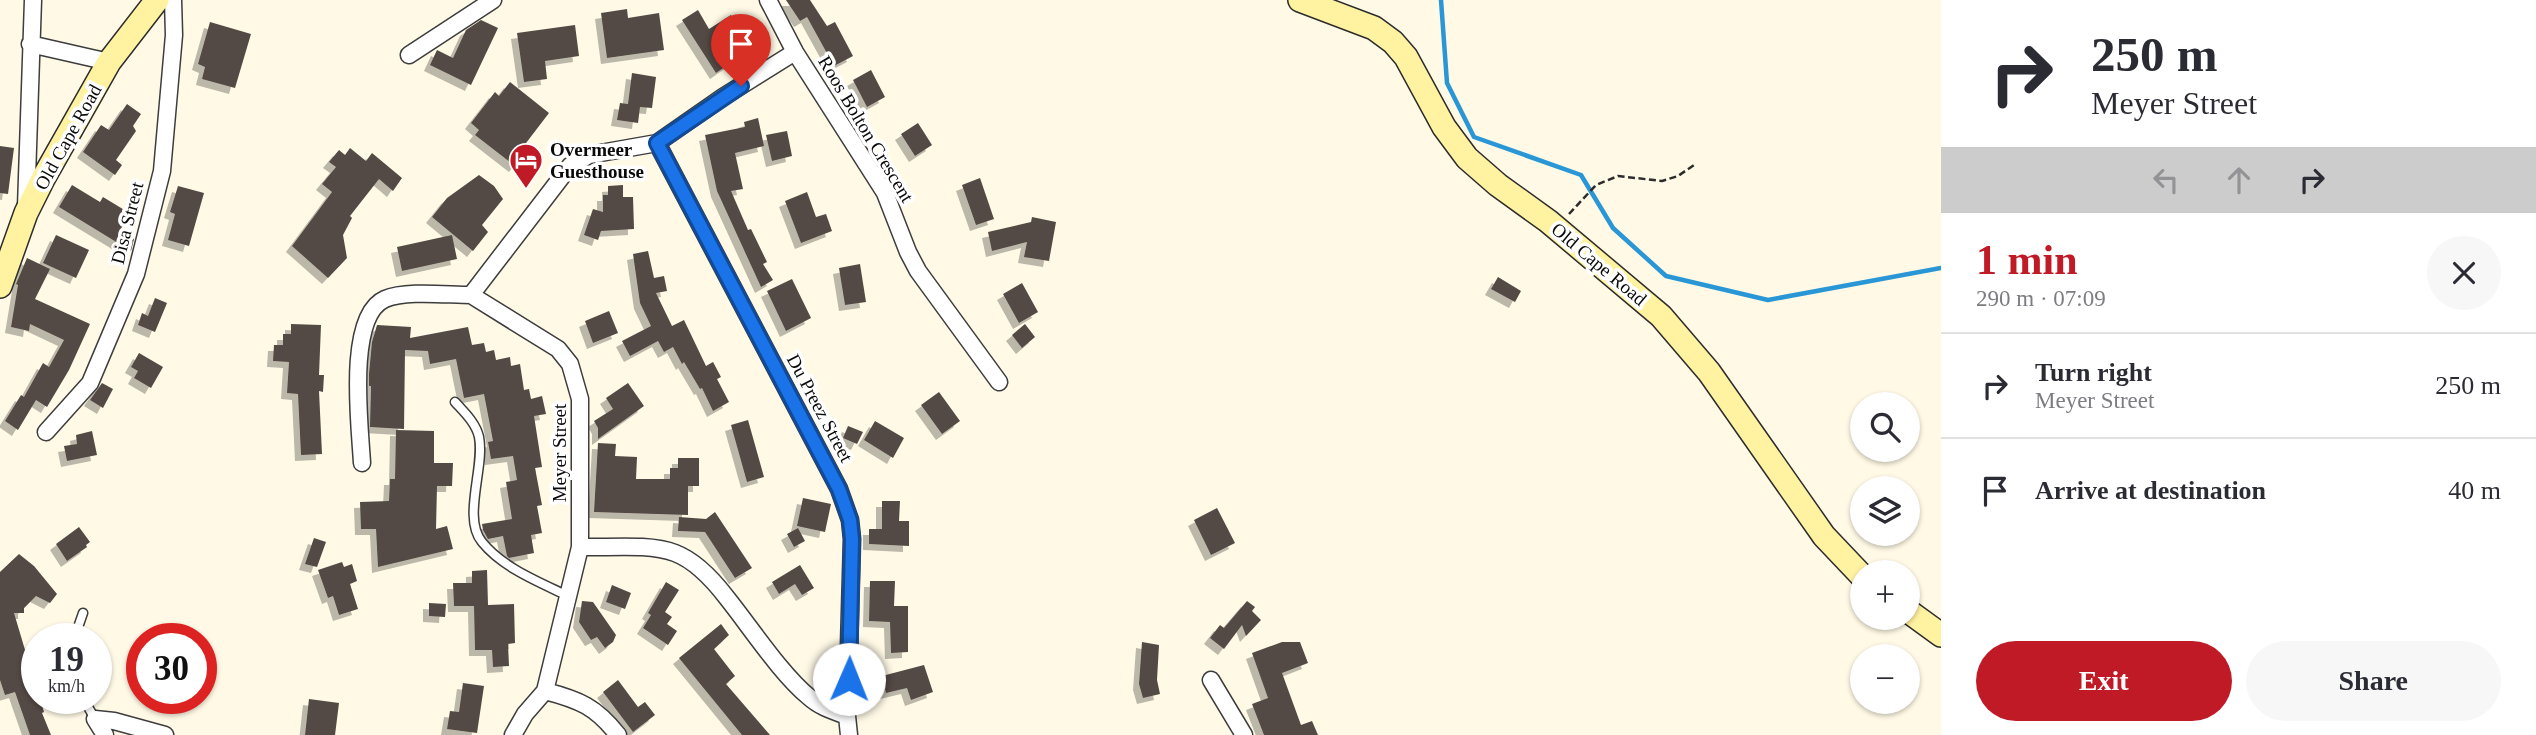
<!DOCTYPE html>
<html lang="en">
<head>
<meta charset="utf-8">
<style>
  :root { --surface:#fff; --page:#f7f7f7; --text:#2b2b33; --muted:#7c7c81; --line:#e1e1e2; --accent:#c11a27 }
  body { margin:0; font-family:"Times New Roman",serif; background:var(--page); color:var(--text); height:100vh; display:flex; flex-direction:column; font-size:26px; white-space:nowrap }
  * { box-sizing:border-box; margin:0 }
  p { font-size:23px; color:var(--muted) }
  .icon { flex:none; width:38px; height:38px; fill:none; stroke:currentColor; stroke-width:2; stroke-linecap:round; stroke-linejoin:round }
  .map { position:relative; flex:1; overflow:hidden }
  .drawer { display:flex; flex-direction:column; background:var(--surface); width:595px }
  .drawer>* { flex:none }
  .hud { background:#fff; color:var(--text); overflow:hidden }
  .buttons { position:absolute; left:1850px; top:392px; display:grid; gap:14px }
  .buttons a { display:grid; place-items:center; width:70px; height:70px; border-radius:50%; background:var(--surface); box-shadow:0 2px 5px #0004; font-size:35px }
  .speed { position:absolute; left:21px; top:623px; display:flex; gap:14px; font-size:35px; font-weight:700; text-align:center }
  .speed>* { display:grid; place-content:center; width:91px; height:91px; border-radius:50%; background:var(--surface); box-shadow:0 2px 5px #0004; line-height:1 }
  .speed small { font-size:18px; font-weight:400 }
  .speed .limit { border:10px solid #d22; background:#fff; color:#111 }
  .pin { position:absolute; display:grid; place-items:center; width:60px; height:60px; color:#fff; margin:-72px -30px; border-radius:50% 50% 50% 0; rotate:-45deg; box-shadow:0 0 7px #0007 }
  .pin .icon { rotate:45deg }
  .me { position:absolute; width:77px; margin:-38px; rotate:1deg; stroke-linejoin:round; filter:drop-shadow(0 0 5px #0008) }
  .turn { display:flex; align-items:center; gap:24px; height:147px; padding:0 35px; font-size:32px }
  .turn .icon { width:91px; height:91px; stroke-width:2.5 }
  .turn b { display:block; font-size:49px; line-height:60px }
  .lanes { display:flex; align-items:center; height:66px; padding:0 35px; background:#0003; justify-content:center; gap:35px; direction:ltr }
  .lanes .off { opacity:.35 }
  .round { display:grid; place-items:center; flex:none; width:74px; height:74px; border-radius:37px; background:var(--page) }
  .head { display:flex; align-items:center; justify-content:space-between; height:119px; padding:0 35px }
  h1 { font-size:42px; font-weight:800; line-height:52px; color:var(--accent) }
  .primary-button { display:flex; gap:14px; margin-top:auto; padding:14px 35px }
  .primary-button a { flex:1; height:80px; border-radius:42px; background:var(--accent); color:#fff; font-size:28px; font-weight:800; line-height:80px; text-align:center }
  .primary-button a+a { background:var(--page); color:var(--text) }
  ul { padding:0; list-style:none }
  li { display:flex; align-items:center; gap:21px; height:105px; padding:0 35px; border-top:2px solid var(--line) }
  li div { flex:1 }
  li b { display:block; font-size:26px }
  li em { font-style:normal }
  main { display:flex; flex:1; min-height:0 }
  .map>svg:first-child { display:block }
</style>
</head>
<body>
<main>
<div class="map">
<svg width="1941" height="735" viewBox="0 0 1941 735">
  <defs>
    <filter id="shadow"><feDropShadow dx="-6" dy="6" stdDeviation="0" flood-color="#0004"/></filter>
  </defs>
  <rect width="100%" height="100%" fill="#fff9e6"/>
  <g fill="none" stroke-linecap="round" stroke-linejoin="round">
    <!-- stream -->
    <path stroke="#2996d6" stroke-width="4.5" d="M 1441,0 L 1447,83 L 1474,137 L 1581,175 L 1613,228 L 1666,276 L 1768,300 L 1941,268"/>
  </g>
  <!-- building -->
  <path fill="#534a45" filter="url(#shadow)" d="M 786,0 L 810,0 L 827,26 L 835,22 L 853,56 L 834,66 L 807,17 L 800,21 Z
    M 627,9 L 628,18 L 659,13 L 664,50 L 607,58 L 601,13 Z
    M 698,10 L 709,29 L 731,15 L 743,34 L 723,47 L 732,62 L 716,73 L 682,20 Z
    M 481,20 L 498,28 L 471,85 L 430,65 L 437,50 L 453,58 L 466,30 Z
    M 210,22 L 251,34 L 235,88 L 202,79 L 205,67 L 198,64 Z
    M 575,25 L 579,56 L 545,61 L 547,79 L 524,82 L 517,33 Z
    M 871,70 L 885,97 L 867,107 L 853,80 Z
    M 632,73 L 656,77 L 652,108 L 640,107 L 638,123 L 617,120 L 620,103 L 628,104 Z
    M 510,82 L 549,113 L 523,147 L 527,150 L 515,166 L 475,135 L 479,130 L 471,123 L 495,92 L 499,96 Z
    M 127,104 L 141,114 L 133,126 L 136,131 L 116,160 L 122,165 L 115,175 L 83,152 L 101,125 L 109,130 Z
    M 758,118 L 764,146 L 735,153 L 743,189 L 731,191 L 748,230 L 751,229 L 767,262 L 763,264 L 773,280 L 761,287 L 717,191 L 705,135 L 745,127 L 744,122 Z
    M 918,123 L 932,145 L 915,156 L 901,134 Z
    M 787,131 L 792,156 L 772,161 L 766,135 Z
    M 0,146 L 14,148 L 8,194 L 0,193 Z
    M 350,148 L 366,161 L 372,153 L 402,178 L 393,191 L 379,179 L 350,216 L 352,218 L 343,235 L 347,258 L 328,278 L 292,246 L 332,192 L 322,184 L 336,167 L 329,162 L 339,150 L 345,155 Z
    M 479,175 L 494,186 L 503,199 L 482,225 L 488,232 L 473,251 L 432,217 L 447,198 Z
    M 980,178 L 994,219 L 976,225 L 962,185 Z
    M 72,185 L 100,202 L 103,197 L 131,214 L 120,230 L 134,239 L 131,251 L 59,207 Z
    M 623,185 L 623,197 L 633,197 L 634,229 L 601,231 L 598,240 L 584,235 L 593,209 L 603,212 L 603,195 L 608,195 L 608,186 Z
    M 178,186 L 204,193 L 189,246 L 168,240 L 175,214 L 170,212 Z
    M 807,192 L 816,217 L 826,214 L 832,231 L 801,243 L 785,201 Z
    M 1032,217 L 1056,222 L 1049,261 L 1024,257 L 1027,242 L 992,251 L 988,232 L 1031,222 Z
    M 56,235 L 89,250 L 76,278 L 43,263 Z
    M 452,235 L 457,259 L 402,271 L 397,247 Z
    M 648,251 L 654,278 L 664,276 L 667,291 L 656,293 L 672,326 L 684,320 L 706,366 L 713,362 L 721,377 L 717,379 L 729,402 L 713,411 L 702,388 L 700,389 L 684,362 L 682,364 L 673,347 L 664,352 L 658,341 L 630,356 L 622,341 L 651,326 L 640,303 L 633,254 Z
    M 27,258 L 50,269 L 35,299 L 90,324 L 69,370 L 47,407 L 36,400 L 18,430 L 5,421 L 21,395 L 24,397 L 43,363 L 49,367 L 64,340 L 30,324 L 29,331 L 11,327 L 18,285 L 16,284 Z
    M 860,264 L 866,302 L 845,305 L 839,268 Z
    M 1498,277 L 1521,291 L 1515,302 L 1491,289 Z
    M 792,279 L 811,318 L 786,331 L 767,291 Z
    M 1022,283 L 1038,312 L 1019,323 L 1003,294 Z
    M 155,298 L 167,303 L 155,332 L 138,325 L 142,313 L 148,316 Z
    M 609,311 L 618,333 L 593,343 L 585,321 Z
    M 291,324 L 321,325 L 319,375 L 324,375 L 323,392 L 319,391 L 322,454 L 301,455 L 298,394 L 287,393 L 289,362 L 273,361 L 274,345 L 283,345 L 283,334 L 291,334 Z
    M 1025,324 L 1035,337 L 1022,348 L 1012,335 Z
    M 377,325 L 411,327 L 410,338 L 468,327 L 472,345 L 484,343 L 486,352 L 494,350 L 496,360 L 510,357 L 511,366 L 520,364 L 524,390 L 529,389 L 531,399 L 542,396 L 546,414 L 534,416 L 542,467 L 535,468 L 542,505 L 537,506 L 542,533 L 531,535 L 534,553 L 509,558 L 507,556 L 503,536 L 488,539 L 483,530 L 482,524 L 512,519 L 506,482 L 517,480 L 513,456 L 491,459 L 488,442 L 493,441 L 484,394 L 464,398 L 456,359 L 430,364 L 428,351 L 405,350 L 404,429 L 370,427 L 371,386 L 369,386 L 369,374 L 372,342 Z
    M 139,353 L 163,367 L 151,388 L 134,378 L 138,371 L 131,367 Z
    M 102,383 L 113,389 L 103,408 L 90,400 Z
    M 628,383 L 644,406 L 598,439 L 598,428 L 594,421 L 613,409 L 606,398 Z
    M 939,392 L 960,421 L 942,434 L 921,405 Z
    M 748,420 L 764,477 L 747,482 L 731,425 Z
    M 875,421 L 904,438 L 893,458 L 864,440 Z
    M 848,426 L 863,432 L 857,444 L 843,438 Z
    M 396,430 L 434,431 L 434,463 L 453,463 L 452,486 L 437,486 L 436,529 L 447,526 L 453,549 L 378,567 L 376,529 L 361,529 L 360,502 L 389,501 L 390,479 L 395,479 Z
    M 92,431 L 97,455 L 67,461 L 64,446 L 77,444 L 76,435 Z
    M 598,443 L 616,444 L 615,456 L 637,457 L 636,479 L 670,479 L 670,468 L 678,468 L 678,458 L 699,458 L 699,486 L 688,486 L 688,515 L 594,512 Z
    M 803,498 L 831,504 L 825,532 L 797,526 Z
    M 882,501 L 900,501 L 899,521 L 909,521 L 909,546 L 869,544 L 869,529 L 882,529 Z
    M 1217,508 L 1235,543 L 1211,555 L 1194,520 Z
    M 715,512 L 752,568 L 735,578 L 705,532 L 678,531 L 679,517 L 706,519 Z
    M 79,527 L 90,542 L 86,545 L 87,547 L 67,561 L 56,544 Z
    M 798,528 L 805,541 L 794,547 L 787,534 Z
    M 314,538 L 326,542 L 317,567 L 305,564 Z
    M 19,554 L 34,566 L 57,594 L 50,603 L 36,596 L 24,608 L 24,613 L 14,613 L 37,690 L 37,698 L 40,698 L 44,712 L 42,713 L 51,735 L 30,735 L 15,692 L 5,695 L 0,680 L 0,572 Z
    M 342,562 L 344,567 L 352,564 L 357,581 L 350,584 L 358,609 L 339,615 L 333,596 L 328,598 L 318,570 Z
    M 800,565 L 814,588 L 802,595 L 795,584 L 779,594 L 772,582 Z
    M 487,570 L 488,605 L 514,604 L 515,643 L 508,644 L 509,666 L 493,667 L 492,650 L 475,650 L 474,606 L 454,606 L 453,583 L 472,583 L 472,571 Z
    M 870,581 L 895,581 L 894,606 L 908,606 L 908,652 L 891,653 L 890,622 L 869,621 Z
    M 666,582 L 679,590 L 665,612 L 672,617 L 667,624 L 677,631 L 668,645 L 643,628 L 651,615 L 648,613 Z
    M 612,585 L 631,593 L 625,609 L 606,602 Z
    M 582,601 L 593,602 L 616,635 L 613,642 L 605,648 L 597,637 L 591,640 L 579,622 Z
    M 1247,601 L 1255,607 L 1252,611 L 1261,620 L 1246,636 L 1242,625 L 1224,649 L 1210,638 L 1220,625 L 1224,628 Z
    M 429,603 L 446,604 L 445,617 L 429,616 Z
    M 721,624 L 729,635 L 714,649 L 735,676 L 726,684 L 770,735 L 742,735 L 679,658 Z
    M 1142,642 L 1159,645 L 1157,680 L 1160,694 L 1143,698 L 1139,684 Z
    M 1282,642 L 1300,642 L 1308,663 L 1282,673 L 1301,725 L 1312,721 L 1318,735 L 1264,735 L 1252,704 L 1268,698 L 1252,653 Z
    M 924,665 L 933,692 L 911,700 L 907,688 L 886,693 L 882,676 Z
    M 618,680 L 638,707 L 645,702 L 655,715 L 633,732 L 603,692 Z
    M 463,683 L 484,686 L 477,733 L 447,729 L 450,711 L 459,712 Z
    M 309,699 L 339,703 L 335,735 L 305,735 Z"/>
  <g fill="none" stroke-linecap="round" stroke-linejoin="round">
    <defs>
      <path id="lane" d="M 455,402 C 464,412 476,423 479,437 C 485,467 462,518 482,542 C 503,568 539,582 568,596
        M 74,639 L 83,613
        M 83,698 L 95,719"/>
      <path id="street" d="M 768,0 L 795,52 L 885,193 L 908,252 L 918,271 L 999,382
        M 30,44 L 109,62
        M 409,55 L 493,0
        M 657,143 L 839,489 L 850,520 L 852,539 L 847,716
        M 26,207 L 33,0
        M 46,432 L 90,383 L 136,274 L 162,171 L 174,35 L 173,0
        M 362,463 C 360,426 346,316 385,299 C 406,290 447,295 471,295
        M 580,547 C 608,548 649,543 675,553 C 696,561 714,581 727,598 C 751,628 781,674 809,697 C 820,707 833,711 847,716 L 849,735
        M 1211,680 L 1244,735
        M 545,691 C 580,700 596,707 618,735
        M 105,735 L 95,719 L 114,721 L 165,735
        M 513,735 L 525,714 L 545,691 L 580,547 L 580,399 L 570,364 L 558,349 L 471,295 L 570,166 L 589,155 L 657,143 L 723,97 L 795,52"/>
      <path id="secondary" d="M 1300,0 L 1374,28 L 1393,42 L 1406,57 L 1444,127 L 1467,158 L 1498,185 L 1548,221 L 1661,316 L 1709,372 L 1824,536 L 1862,576
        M 0,286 L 26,213 L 44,177 L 109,62 L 157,0
        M 1908,611 L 1941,635"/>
    </defs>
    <!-- lane casing -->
    <use href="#lane" stroke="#3d3d3d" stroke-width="11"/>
    <!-- street casing -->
    <use href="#street" stroke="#3d3d3d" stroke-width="19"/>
    <!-- secondary casing -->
    <use href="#secondary" stroke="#2c2c2c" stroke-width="26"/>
    <!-- path -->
    <path stroke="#2c2c2c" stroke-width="2.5" stroke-dasharray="7 3.5" stroke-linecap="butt" d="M 1569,214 L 1596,185 L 1618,176 L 1662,181 L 1678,176 L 1694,165"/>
    <!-- lane -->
    <use href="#lane" stroke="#fff" stroke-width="8"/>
    <!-- street -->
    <use href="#street" stroke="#fff" stroke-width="16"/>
    <!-- secondary -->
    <use href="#secondary" stroke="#fff2a1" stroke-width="23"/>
  </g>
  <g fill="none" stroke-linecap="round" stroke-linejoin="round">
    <defs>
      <path id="route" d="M 741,86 L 657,143 L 839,489 L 850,520 L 852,539 L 849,679"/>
    </defs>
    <!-- route casing -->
    <use href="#route" stroke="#114b97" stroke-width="18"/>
    <!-- route -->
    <use href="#route" stroke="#1a73e8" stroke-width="12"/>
  </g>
  <!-- icons -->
  <defs>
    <symbol id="hotel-pin" viewBox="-11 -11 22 30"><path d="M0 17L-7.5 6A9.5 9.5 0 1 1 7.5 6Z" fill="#c11a27" stroke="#fff"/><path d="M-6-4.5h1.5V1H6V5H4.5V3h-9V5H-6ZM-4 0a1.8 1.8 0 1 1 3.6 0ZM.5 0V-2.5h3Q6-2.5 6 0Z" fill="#fff"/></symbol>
  </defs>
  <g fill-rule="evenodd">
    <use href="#hotel-pin" x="507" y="141" width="38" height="52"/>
  </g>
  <g text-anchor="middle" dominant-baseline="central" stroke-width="7" stroke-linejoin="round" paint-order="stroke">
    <!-- street labels -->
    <g font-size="19" fill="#0a0a0a" stroke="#fff">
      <text transform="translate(866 129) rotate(59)">Roos Bolton Crescent</text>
      <text transform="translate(68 137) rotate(-61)">Old Cape Road</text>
      <text transform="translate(127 223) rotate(-76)">Disa Street</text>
      <text transform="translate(1599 264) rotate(40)">Old Cape Road</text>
      <text transform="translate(820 408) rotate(62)">Du Preez Street</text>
      <text transform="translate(559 453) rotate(-90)">Meyer Street</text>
    </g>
    <!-- poi labels -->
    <g font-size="19" font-weight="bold" fill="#0a0a0a" stroke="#fff" text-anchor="start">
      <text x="550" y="149">Overmeer<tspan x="550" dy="22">Guesthouse</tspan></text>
    </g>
  </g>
</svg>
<div class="buttons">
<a><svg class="icon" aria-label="search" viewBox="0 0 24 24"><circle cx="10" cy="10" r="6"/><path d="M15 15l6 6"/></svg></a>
<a><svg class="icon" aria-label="layers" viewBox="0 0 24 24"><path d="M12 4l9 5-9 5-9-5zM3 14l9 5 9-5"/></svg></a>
<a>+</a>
<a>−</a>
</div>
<div class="speed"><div>19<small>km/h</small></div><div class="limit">30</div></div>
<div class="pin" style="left:741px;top:86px;background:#d93025"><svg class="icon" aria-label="arrive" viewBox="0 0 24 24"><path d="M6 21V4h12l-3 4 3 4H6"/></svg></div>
<svg class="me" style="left:849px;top:679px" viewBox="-20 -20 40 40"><circle r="19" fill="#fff"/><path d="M0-13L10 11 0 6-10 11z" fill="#1a73e8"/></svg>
</div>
<section class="drawer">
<div class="hud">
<div class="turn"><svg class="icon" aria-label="right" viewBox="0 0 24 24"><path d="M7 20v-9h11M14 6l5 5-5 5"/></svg><div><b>250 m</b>Meyer Street</div></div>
<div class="lanes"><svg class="icon off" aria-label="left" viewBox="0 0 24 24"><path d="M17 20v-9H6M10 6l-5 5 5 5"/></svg><svg class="icon off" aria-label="ahead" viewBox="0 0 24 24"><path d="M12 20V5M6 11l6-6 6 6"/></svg><svg class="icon" aria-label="right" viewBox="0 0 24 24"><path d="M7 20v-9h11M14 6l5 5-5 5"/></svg></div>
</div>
<div class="head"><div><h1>1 min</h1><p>290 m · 07:09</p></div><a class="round"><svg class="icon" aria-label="close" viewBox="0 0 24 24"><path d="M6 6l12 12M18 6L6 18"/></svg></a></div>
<ul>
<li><svg class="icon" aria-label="right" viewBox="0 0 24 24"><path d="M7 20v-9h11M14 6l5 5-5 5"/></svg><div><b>Turn right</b><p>Meyer Street</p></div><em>250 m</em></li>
<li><svg class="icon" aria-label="arrive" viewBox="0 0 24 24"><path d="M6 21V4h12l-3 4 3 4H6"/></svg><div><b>Arrive at destination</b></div><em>40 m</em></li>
</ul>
<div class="primary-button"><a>Exit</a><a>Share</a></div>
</section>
</main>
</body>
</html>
